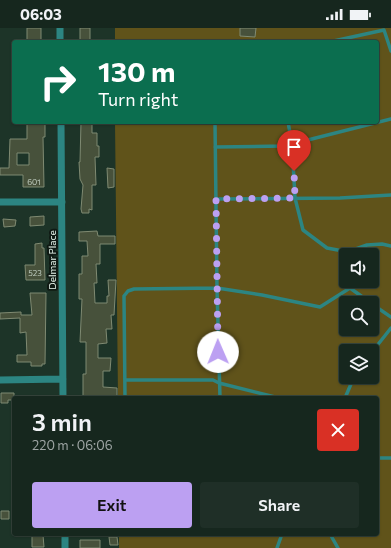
<!DOCTYPE html>
<html lang="en">
<head>
<meta charset="utf-8">
<style>
  :root { --surface:#16271e; --page:#1f2f27; --text:#f1f3f6; --muted:#9ea5a4; --line:#35443c; --accent:#bca0f2 }
  body { margin:0; font-family:Commissioner,sans-serif; background:var(--page); color:var(--text); height:100vh; display:flex; flex-direction:column; font-size:15px; white-space:nowrap }
  * { box-sizing:border-box; margin:0 }
  p { font-size:13px; color:var(--muted) }
  .icon { flex:none; width:22px; height:22px; fill:none; stroke:currentColor; stroke-width:2; stroke-linecap:round; stroke-linejoin:round }
  .map { position:relative; flex:1; overflow:hidden }
  .panel { position:absolute; left:12px; top:368px; width:367px; height:140px; display:flex; flex-direction:column; background:var(--surface); border-radius:4px; box-shadow:0 1px 3px #0004,0 0 0 1px var(--line) }
  .panel>* { flex:none }
  .guide { position:absolute; left:12px; top:12px; width:367px; height:84px; border-radius:4px; box-shadow:0 1px 3px #0004,0 0 0 1px var(--line); background:#0b6e4f; color:#fff; overflow:hidden }
  .buttons { position:absolute; left:339px; top:220px; display:grid; gap:8px }
  .buttons a { display:grid; place-items:center; width:40px; height:40px; border-radius:4px; background:var(--surface); box-shadow:0 1px 3px #0004,0 0 0 1px var(--line); font-size:20px }
  .pin { position:absolute; display:grid; place-items:center; width:34px; height:34px; color:#fff; margin:-41px -17px; border-radius:50% 50% 50% 0; rotate:-45deg; box-shadow:0 0 4px #0007 }
  .pin .icon { rotate:45deg }
  .me { position:absolute; width:44px; margin:-22px; rotate:359deg; stroke-linejoin:round; filter:drop-shadow(0 0 3px #0008) }
  .turn { display:flex; align-items:center; gap:14px; height:84px; padding:0 20px; font-size:18px }
  .turn .icon { width:52px; height:52px; stroke-width:2.5 }
  .turn b { display:block; font-size:28px; line-height:34px }
  .round { display:grid; place-items:center; flex:none; width:42px; height:42px; border-radius:4px; background:var(--page) }
  .overview { display:flex; align-items:center; justify-content:space-between; height:68px; padding:0 20px }
  h1 { font-size:24px; font-weight:600; line-height:30px }
  .cta { display:flex; gap:8px; margin-top:auto; padding:8px 20px }
  .cta a { flex:1; height:46px; border-radius:4px; background:var(--accent); color:#111; font-size:16px; font-weight:600; line-height:46px; text-align:center }
  .cta a+a { background:var(--page); color:var(--text) }
  .status { display:flex; justify-content:space-between; align-items:center; height:28px; padding:0 20px; background:var(--surface); direction:ltr }
  .status svg { height:11px; fill:currentColor }
  .map>svg:first-child { display:block }
</style>
</head>
<body>
<div class="status"><b>06:03</b><svg viewBox="0 0 49 12"><path d="M0 12V9h3v3zM5 12V6h3v6zM10 12V3h3v9zM15 12V0h3v12zM26 1h20v11H26zM47 4h2v5h-2z"/></svg></div>
<div class="map">
<svg width="391" height="520" viewBox="0 0 391 520">
  <rect width="100%" height="100%" fill="#1d3428"/>
  <!-- green -->
  <path fill="#60531a" fill-rule="evenodd" d="M 115,0 L 391,0 L 391,520 L 119,520 L 119,506 L 377,506 L 377,370 L 118,370 L 115,94 L 377,94 L 377,14 L 115,14 ZM 346,227 L 372,227 L 372,253 L 346,253 ZM 346,275 L 372,275 L 372,301 L 346,301 ZM 346,323 L 372,323 L 372,349 L 346,349 Z"/>
  <!-- building -->
  <path fill="#47513b" stroke="#7f8a72" fill-rule="evenodd" d="M 27,0 L 41,0 L 41,14 L 27,14 Z
    M 80,0 L 90,0 L 90,14 L 80,14 Z
    M 240,0 L 256,0 L 255,9 L 240,8 Z
    M 27,94 L 45,94 L 45,109 L 43,109 L 44,159 L 23,159 L 23,147 L 0,147 L 0,140 L 9,140 L 10,111 L 27,111 ZM 17,125 L 29,125 L 29,137 L 17,137 Z
    M 81,94 L 92,94 L 92,105 L 97,105 L 97,118 L 99,118 L 99,129 L 95,129 L 96,157 L 92,157 L 92,182 L 89,181 L 89,185 L 82,185 L 81,181 L 83,157 L 80,151 L 79,134 L 80,134 Z
    M 107,140 L 114,141 L 114,159 L 108,160 Z
    M 44,188 L 44,197 L 30,198 L 30,189 Z
    M 3,191 L 16,192 L 15,198 L 4,199 Z
    M 97,203 L 98,208 L 115,208 L 115,216 L 100,216 L 100,236 L 96,236 L 97,255 L 94,255 L 95,275 L 107,275 L 107,268 L 109,268 L 108,252 L 116,252 L 114,287 L 111,287 L 112,301 L 106,301 L 107,315 L 98,316 L 98,330 L 111,330 L 110,343 L 103,343 L 103,359 L 117,360 L 117,370 L 83,370 L 83,346 L 86,346 L 86,314 L 80,314 L 82,271 L 79,271 L 79,246 L 82,246 L 82,228 L 88,228 L 87,213 L 79,213 L 79,204 Z
    M 42,215 L 42,220 L 44,220 L 45,252 L 26,252 L 25,237 L 35,237 L 35,216 Z
    M 30,265 L 46,265 L 45,336 L 42,336 L 42,338 L 31,338 L 31,334 L 17,334 L 17,327 L 27,327 L 26,304 L 20,305 L 20,290 L 0,291 L 0,285 L 21,284 L 21,287 L 32,287 Z
    M 1,365 L 14,365 L 14,372 L 8,372 L 8,375 L 1,375 Z
    M 1,483 L 9,483 L 9,491 L 1,491 Z
    M 32,507 L 43,507 L 44,519 L 32,519 Z
    M 109,509 L 117,509 L 118,517 L 110,517 Z
    M 80,512 L 100,512 L 100,520 L 80,520 Z"/>
  <g fill="none" stroke-linecap="round" stroke-linejoin="round">
    <!-- lane -->
    <path stroke="#2c8582" stroke-width="3.5" d="M 329,14 L 384,2 L 391,23
      M 288,94 L 292,116 L 295,170 L 303,202 L 327,220 L 343,223 L 353,222 L 367,217 L 382,216 L 391,218
      M 215,119 L 284,118 L 391,91
      M 216,171 L 340,170 L 391,167
      M 350,253 L 350,260
      M 372,276 L 391,289
      M 372,324 L 391,300
      M 125,352 L 213,352 L 219,355 L 279,370
      M 125,370 L 124,268 L 128,263 L 134,261 L 217,260 L 215,94
      M 220,370 L 217,260 L 262,267 L 320,279 L 350,260 L 371,275
      M 345,370 L 354,349
      M 377,430 L 391,430
      M 330,506 L 338,520
      M 277,520 L 282,506"/>
    <!-- street -->
    <path stroke="#2c8582" stroke-width="7" d="M 60,0 L 60,14
      M 61,94 L 63,370
      M 0,174 L 62,174
      M 0,352 L 63,351
      M 65,506 L 65,520"/>
  </g>
  <g fill="none" stroke-linecap="round" stroke-linejoin="round">
    <!-- route -->
    <path stroke="#bca0f2" stroke-width="7" stroke-dasharray="0 12.6" d="M 218,324 L 216,171 L 295,170 L 294,143"/>
  </g>
  <g text-anchor="middle" dominant-baseline="central" stroke-width="4" stroke-linejoin="round" paint-order="stroke">
    <!-- number labels -->
    <g font-size="8" fill="#c0cdc0">
      <text x="34" y="154">601</text>
      <text x="35" y="245">523</text>
    </g>
    <!-- street labels -->
    <g font-size="10" fill="#e8f6ed" stroke="#0f1913">
      <text transform="translate(52 232) rotate(-90)">Delmar Place</text>
    </g>
  </g>
</svg>
<div class="buttons">
<a><svg class="icon" aria-label="sound" viewBox="0 0 24 24"><path d="M4 9h4l5-4v14l-5-4H4zM17 9q2 3 0 6"/></svg></a>
<a><svg class="icon" aria-label="search" viewBox="0 0 24 24"><circle cx="10" cy="10" r="6"/><path d="M15 15l6 6"/></svg></a>
<a><svg class="icon" aria-label="layers" viewBox="0 0 24 24"><path d="M12 4l9 5-9 5-9-5zM3 14l9 5 9-5"/></svg></a>
</div>
<div class="pin" style="left:294px;top:143px;background:#d93025"><svg class="icon" aria-label="arrive" viewBox="0 0 24 24"><path d="M6 21V4h12l-3 4 3 4H6"/></svg></div>
<svg class="me" style="left:218px;top:324px" viewBox="-20 -20 40 40"><circle r="19" fill="#fff"/><path d="M0-13L10 11 0 6-10 11z" fill="#bca0f2"/></svg>
<div class="guide">
<div class="turn"><svg class="icon" aria-label="right" viewBox="0 0 24 24"><path d="M7 20v-9h11M14 6l5 5-5 5"/></svg><div><b>130 m</b>Turn right</div></div>
</div>
<section class="panel">
<div class="overview"><div><h1>3 min</h1><p>220 m · 06:06</p></div><a class="round" style="background:#d93025;color:#fff"><svg class="icon" aria-label="close" viewBox="0 0 24 24"><path d="M6 6l12 12M18 6L6 18"/></svg></a></div>
<div class="cta"><a>Exit</a><a>Share</a></div>
</section>
</div>
</body>
</html>
